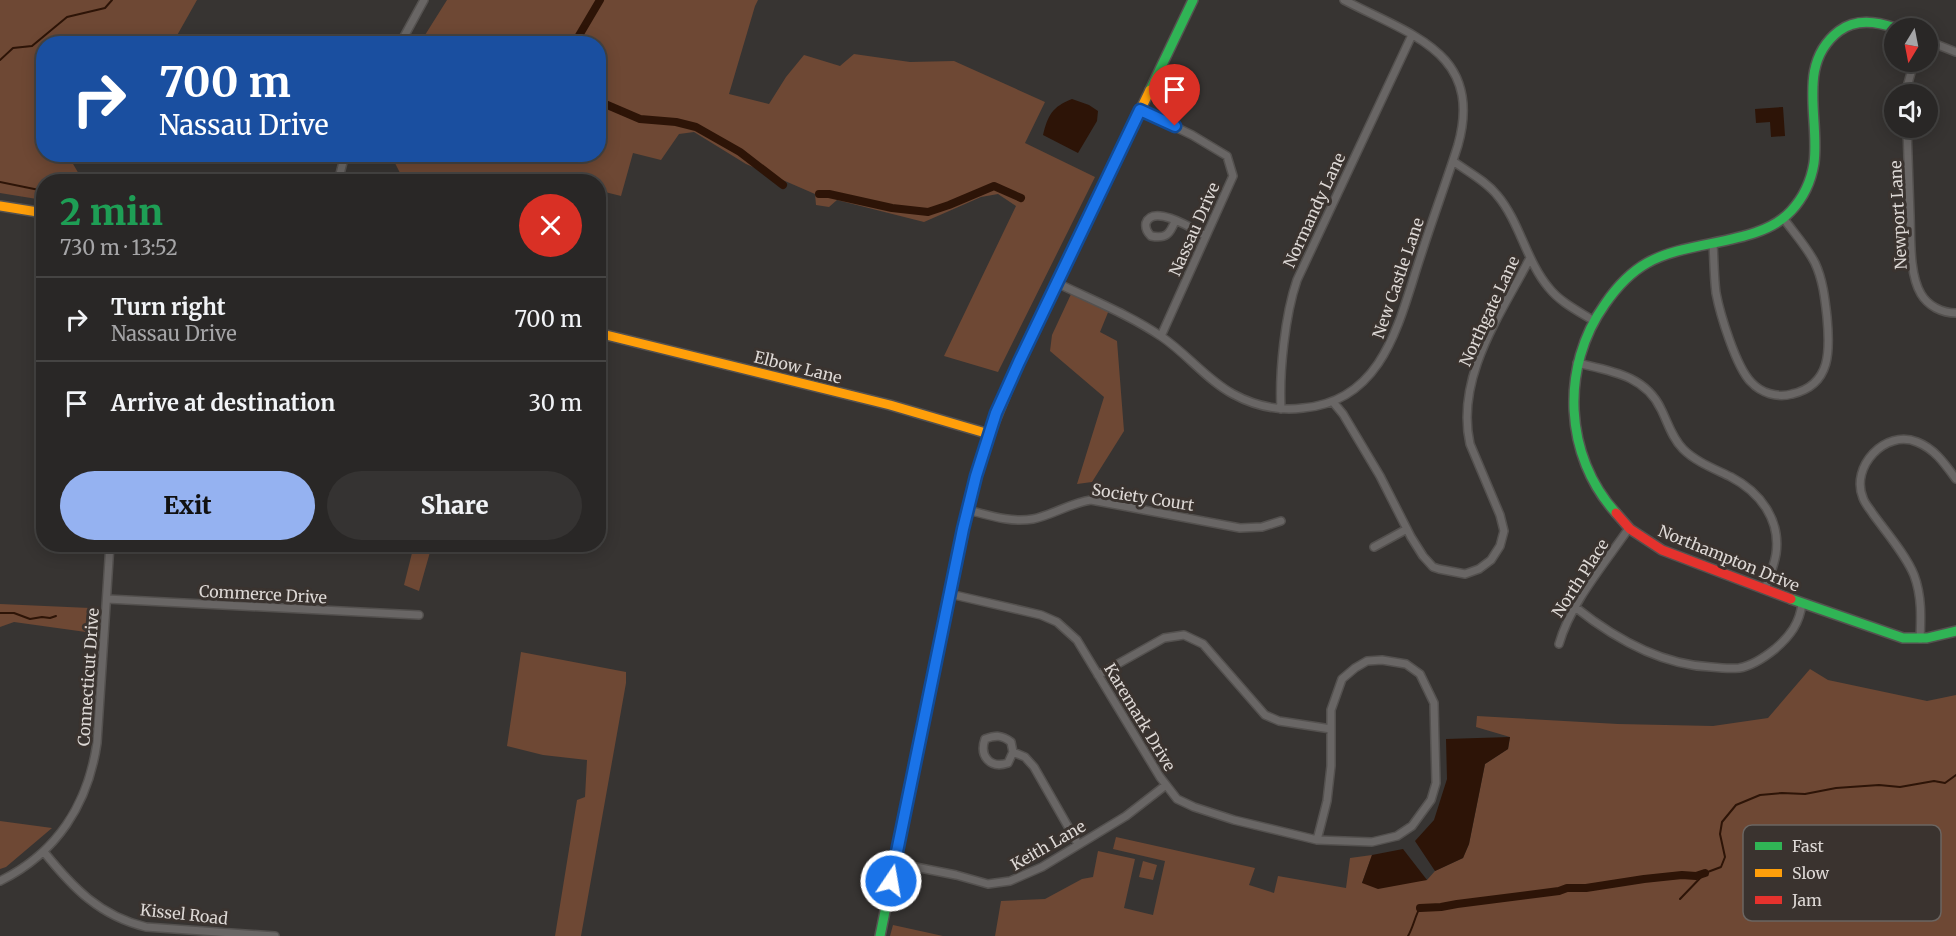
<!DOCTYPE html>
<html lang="en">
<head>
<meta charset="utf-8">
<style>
  :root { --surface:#292726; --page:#353332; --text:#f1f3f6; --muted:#a5a5a7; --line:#454443; --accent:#95b2f1 }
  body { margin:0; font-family:Merriweather,serif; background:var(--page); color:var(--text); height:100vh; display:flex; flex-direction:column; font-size:22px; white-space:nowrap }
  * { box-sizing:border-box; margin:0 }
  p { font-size:20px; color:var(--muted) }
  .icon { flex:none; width:33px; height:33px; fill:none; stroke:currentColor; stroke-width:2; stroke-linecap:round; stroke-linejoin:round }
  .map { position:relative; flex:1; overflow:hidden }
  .sheet { position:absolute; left:36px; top:174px; width:570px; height:378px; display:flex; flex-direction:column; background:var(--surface); border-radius:24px; box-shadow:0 3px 15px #0003,0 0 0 2px var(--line) }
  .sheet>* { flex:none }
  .banner { position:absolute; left:36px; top:36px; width:570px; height:126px; border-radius:24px; box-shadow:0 3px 15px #0003,0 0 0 2px var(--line); background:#1a4fa0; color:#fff; overflow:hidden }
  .needle { width:39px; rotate:190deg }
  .buttons { position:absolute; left:1884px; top:18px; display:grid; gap:12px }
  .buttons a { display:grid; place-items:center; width:54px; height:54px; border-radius:50%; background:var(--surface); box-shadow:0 3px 15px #0003,0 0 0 2px var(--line); font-size:30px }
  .pin { position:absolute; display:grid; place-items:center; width:51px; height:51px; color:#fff; margin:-62px -26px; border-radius:50% 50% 50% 0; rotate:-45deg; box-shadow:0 0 6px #0007 }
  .pin .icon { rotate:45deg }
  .me { position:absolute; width:66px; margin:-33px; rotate:12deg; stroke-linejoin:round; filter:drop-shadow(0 0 4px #0008) }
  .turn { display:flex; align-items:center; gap:21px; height:126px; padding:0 24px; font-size:27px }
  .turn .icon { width:78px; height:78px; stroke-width:2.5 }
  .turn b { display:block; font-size:42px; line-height:51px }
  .round { display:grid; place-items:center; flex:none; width:63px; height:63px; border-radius:32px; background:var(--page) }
  .overview { display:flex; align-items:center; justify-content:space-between; height:102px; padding:0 24px }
  h1 { font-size:36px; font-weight:800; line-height:45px; color:#1e9e55 }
  .button { display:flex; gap:12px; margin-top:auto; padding:12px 24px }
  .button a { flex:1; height:69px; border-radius:36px; background:var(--accent); color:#111; font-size:24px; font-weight:800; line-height:69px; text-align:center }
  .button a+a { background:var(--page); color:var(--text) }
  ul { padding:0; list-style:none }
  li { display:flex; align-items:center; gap:18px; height:84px; padding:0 24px; border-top:2px solid var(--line) }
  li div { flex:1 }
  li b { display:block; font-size:22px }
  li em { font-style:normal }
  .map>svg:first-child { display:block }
</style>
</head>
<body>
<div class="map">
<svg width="1956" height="936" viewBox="0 0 1956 936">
  <rect width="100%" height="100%" fill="#373432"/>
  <!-- green -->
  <path fill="#6e4834" d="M 0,0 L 197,0 L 175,39 L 175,43 L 44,44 L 44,154 L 70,155 L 69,157 L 83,181 L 44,182 L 43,200 L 0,193 Z
    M 447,0 L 758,0 L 755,6 L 729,94 L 769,104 L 786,77 L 804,55 L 840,66 L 854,54 L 910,62 L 954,61 L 1045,102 L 1025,143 L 1095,177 L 998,372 L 944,356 L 1016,206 L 998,194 L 981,197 L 924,222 L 837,200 L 829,207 L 816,205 L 815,194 L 746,164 L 694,132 L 679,134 L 661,160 L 633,153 L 621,196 L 605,192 L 599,215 L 598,182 L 419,182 L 400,173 L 391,155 L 598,154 L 598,44 L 420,43 Z
    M 1072,292 L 1109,310 L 1100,332 L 1117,341 L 1124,431 L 1092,482 L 1077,484 L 1104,397 L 1050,351 L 1052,335 Z
    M 414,545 L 432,545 L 419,591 L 404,585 Z
    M 0,604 L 90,608 L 93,633 L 14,622 L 0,627 Z
    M 521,652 L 626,672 L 626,683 L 581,936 L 555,936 L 577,800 L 585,797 L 587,760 L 543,755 L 507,746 Z
    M 1810,669 L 1828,680 L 1927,701 L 1956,695 L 1956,936 L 995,936 L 1001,901 L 1045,899 L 1082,879 L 1093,877 L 1098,851 L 1135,859 L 1124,908 L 1153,915 L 1165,861 L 1113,849 L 1116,837 L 1255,868 L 1249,885 L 1274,893 L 1278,876 L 1346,888 L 1350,858 L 1372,855 L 1362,883 L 1427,880 L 1435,871 L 1463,858 L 1469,844 L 1485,764 L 1508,749 L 1510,737 L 1476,727 L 1477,716 L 1618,724 L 1713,726 L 1768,718 Z
    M 0,821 L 52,828 L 6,867 L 0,869 Z
    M 1143,861 L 1157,865 L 1153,880 L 1139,877 Z
    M 893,925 L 943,936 L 890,936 Z"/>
  <!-- water -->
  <path fill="#2d1407" d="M 1072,99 L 1089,105 L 1098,111 L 1097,121 L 1078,153 L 1043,135 C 1048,115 1052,107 1072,99 Z
    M 1783,107 L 1785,136 L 1771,137 L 1770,122 L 1756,123 L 1755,109 Z
    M 1510,737 L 1508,749 L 1485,764 L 1469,844 L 1463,858 L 1435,871 L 1415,841 L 1434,820 L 1447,779 L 1446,739 Z
    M 1403,849 L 1427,880 L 1378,889 L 1362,883 L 1372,855 Z"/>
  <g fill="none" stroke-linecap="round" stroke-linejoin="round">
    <!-- stream -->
    <path stroke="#2d1407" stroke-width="2" d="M 0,60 L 13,48 L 32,46 L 67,17 L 105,8 L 112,0
      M 0,182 L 44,191
      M 0,613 L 14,613 L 30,619 L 42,617 L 50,618 L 56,616
      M 1680,899 L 1705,873 L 1721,867 L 1725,857 L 1720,834 L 1722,822 L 1736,805 L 1760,795 L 1782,793 L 1805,794 L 1836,788 L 1879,785 L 1900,787 L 1934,781 L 1945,783 L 1956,775
      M 1408,936 C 1413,928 1416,913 1420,908"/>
    <!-- canal -->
    <path stroke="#2d1407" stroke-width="8" d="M 574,44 L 600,0
      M 598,101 L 640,119 L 676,122 L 696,127 L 740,152 L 783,185
      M 819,194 L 829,194 L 892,208 L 928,212 L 949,205 L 994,186 L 1021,198
      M 1420,908 L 1441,907 L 1457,904 L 1559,891 L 1567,888 L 1586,888 L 1644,879 L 1682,875 L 1696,876 L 1705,873"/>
    <defs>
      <path id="street" d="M 1928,41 L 1956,52
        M 400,44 L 424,0
        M 1905,94 L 1914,62
        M 1140,110 L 1192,135 L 1227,156 L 1233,176 L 1161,336
        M 1907,128 C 1908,157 1909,186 1910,216 C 1911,238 1909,274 1921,294 C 1928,306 1942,313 1956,313
        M 1453,161 C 1468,172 1486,181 1497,195 C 1520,222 1526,261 1549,288 C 1560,302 1578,311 1594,321
        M 338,182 L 345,154
        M 1175,221 C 1170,234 1166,239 1151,236 C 1148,233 1145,228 1146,223 C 1153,203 1195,230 1206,236
        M 1713,243 C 1714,260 1714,277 1716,293 C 1720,314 1736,367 1751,382 C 1761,393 1777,398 1792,394 C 1832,385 1830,349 1827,317 C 1825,299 1823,280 1815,263 C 1807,247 1794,233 1784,219
        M 1057,283 C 1092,300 1130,315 1162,337 C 1187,354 1207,380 1233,394 C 1255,406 1279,411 1303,408 C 1384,401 1399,321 1420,258 C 1432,220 1446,183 1458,145 C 1484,52 1410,35 1344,0
        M 1577,363 C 1610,371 1645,375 1661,409 C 1668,423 1672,438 1683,449 C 1696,462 1715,469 1731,477 C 1760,492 1781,520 1776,554 C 1774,566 1769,578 1765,589
        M 1333,402 L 1343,414 L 1380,476 L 1411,537 L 1423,556 L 1433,567 L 1439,569 L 1465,574 L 1479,569 L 1491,560 L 1500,546 L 1504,531 L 1500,515 L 1470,444 C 1455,377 1501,314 1530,258
        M 1281,409 C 1279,372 1285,315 1297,280 L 1412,35
        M 968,510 C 988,515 1011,523 1033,519 C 1053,515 1070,503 1091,500 L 1240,528 L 1262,527 L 1281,521
        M 1374,547 L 1407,529
        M 950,594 L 1041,615 L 1057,622 L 1077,640 L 1160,777 L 1177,799 L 1194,807 L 1234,820 L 1317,840 L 1372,842 L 1397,836 L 1412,826 L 1431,800 L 1436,783 L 1434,703 L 1420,674 L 1406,664 L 1382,660 L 1367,661 L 1355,668 L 1342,679 L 1331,710 L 1331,766 L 1327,801 L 1317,840
        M 107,599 L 419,615
        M 1575,607 C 1614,638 1661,665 1711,667 C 1720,668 1730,669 1739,668 C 1752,666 1765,657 1775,649 C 1790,636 1800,623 1802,603
        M 1920,639 C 1921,618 1922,596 1914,575 C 1906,555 1886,532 1873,514 C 1870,509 1865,504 1863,498 C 1850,467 1885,429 1917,442 C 1935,449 1945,464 1956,479
        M 1559,644 C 1570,604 1605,563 1629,528
        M 1098,675 L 1164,638 L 1184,635 L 1203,644 L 1265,715 L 1279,721 L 1331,729
        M 1013,752 L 1011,742 C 1002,735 996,735 985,739 C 979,756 990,769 1008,763 L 1013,752 L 1025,757 L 1034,767 L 1078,844
        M 44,852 C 73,888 100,916 146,927 L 275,936
        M 895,863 L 956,875 L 988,884 L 1010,881 L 1042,867 L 1126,816 L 1166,785
        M 0,881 C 57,853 88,804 97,743 L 110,544"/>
      <path id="fast" d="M 1150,90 L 1193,0
        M 1616,513 C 1564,456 1560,367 1605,304 C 1616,288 1631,272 1647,263 C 1689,239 1759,246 1791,211 C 1804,197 1811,182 1814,163 C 1820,118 1796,64 1839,31 C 1856,18 1876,21 1895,28
        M 1791,599 L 1903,638 L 1927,638 L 1956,631
        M 880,936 L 963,529 L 982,457"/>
      <path id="slow" d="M 0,206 L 44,213
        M 598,333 L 890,405 L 989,434
        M 982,457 L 986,443 L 1019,362 L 1150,90"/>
      <path id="jam" d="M 1616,513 L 1630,529 L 1662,550 L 1791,599"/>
    </defs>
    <!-- street casing -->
    <use href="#street" stroke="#54514f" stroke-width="10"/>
    <!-- fast casing -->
    <use href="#fast" stroke="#54514f" stroke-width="12"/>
    <!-- slow casing -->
    <use href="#slow" stroke="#54514f" stroke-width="12"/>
    <!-- jam casing -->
    <use href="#jam" stroke="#54514f" stroke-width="12"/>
    <!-- street -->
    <use href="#street" stroke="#696665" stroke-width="7"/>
    <!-- fast -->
    <use href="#fast" stroke="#30b455" stroke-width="9"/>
    <!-- slow -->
    <use href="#slow" stroke="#ff9f0a" stroke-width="9"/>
    <!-- jam -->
    <use href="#jam" stroke="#e5322d" stroke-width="9"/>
  </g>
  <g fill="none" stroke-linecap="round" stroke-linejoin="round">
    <defs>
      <path id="route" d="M 891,881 L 963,529 L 976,476 L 996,413 L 1019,362 L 1140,110 L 1175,126"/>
    </defs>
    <!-- route casing -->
    <use href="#route" stroke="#114b97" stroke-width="15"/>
    <!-- route -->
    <use href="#route" stroke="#1a73e8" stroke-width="10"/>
  </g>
  <g text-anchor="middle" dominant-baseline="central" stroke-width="6" stroke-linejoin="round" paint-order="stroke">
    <!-- street labels -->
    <g font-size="16" fill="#ddd8d5" stroke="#3a332f">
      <text transform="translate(1314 210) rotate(-65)">Normandy Lane</text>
      <text transform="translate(1898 215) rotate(-93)">Newport Lane</text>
      <text transform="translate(1194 229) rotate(-66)">Nassau Drive</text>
      <text transform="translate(1398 278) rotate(-71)">New Castle Lane</text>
      <text transform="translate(1489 311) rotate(-65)">Northgate Lane</text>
      <text transform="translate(798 367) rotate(14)">Elbow Lane</text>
      <text transform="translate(1143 497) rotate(9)">Society Court</text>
      <text transform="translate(1729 558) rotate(22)">Northampton Drive</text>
      <text transform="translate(1580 578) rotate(-57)">North Place</text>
      <text transform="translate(263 594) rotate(3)">Commerce Drive</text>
      <text transform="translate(88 677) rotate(-86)">Connecticut Drive</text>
      <text transform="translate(1140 717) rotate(59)">Karemark Drive</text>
      <text transform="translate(1048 845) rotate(-30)">Keith Lane</text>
      <text transform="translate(184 914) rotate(6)">Kissel Road</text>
    </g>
  </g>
  <!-- legend -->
  <rect x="1743" y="825" width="198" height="96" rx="9" fill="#3a332f" stroke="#6b6561" stroke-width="1.5"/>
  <rect x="1755" y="842" width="27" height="8" fill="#30b455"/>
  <rect x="1755" y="869" width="27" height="8" fill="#ff9f0a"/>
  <rect x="1755" y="896" width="27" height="8" fill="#e5322d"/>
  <g font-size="16" fill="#ddd8d5">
    <text x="1792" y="852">Fast</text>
    <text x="1792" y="879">Slow</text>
    <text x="1792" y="906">Jam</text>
  </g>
</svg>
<div class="buttons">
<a><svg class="needle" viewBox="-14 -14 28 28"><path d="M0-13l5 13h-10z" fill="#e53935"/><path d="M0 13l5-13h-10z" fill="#a5a5a7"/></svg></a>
<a><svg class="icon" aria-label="sound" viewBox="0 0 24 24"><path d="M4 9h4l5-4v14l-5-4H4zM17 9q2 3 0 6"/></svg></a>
</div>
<div class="pin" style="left:1175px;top:126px;background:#d93025"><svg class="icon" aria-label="arrive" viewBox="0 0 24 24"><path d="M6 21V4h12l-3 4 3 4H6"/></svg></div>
<svg class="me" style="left:891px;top:881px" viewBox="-20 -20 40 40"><circle r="17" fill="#1a73e8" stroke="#fff" stroke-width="3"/><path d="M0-11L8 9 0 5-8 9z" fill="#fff"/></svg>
<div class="banner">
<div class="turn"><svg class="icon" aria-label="right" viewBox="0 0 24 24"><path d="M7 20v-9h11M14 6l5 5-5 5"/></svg><div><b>700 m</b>Nassau Drive</div></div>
</div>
<section class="sheet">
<div class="overview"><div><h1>2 min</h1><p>730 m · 13:52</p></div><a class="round" style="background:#d93025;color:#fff"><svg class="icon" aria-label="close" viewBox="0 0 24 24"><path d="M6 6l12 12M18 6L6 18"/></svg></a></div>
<ul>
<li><svg class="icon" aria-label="right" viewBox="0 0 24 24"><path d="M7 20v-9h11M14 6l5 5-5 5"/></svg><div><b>Turn right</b><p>Nassau Drive</p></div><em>700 m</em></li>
<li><svg class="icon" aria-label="arrive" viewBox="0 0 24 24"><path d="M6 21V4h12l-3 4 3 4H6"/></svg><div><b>Arrive at destination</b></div><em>30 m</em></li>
</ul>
<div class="button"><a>Exit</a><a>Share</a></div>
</section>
</div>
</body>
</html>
